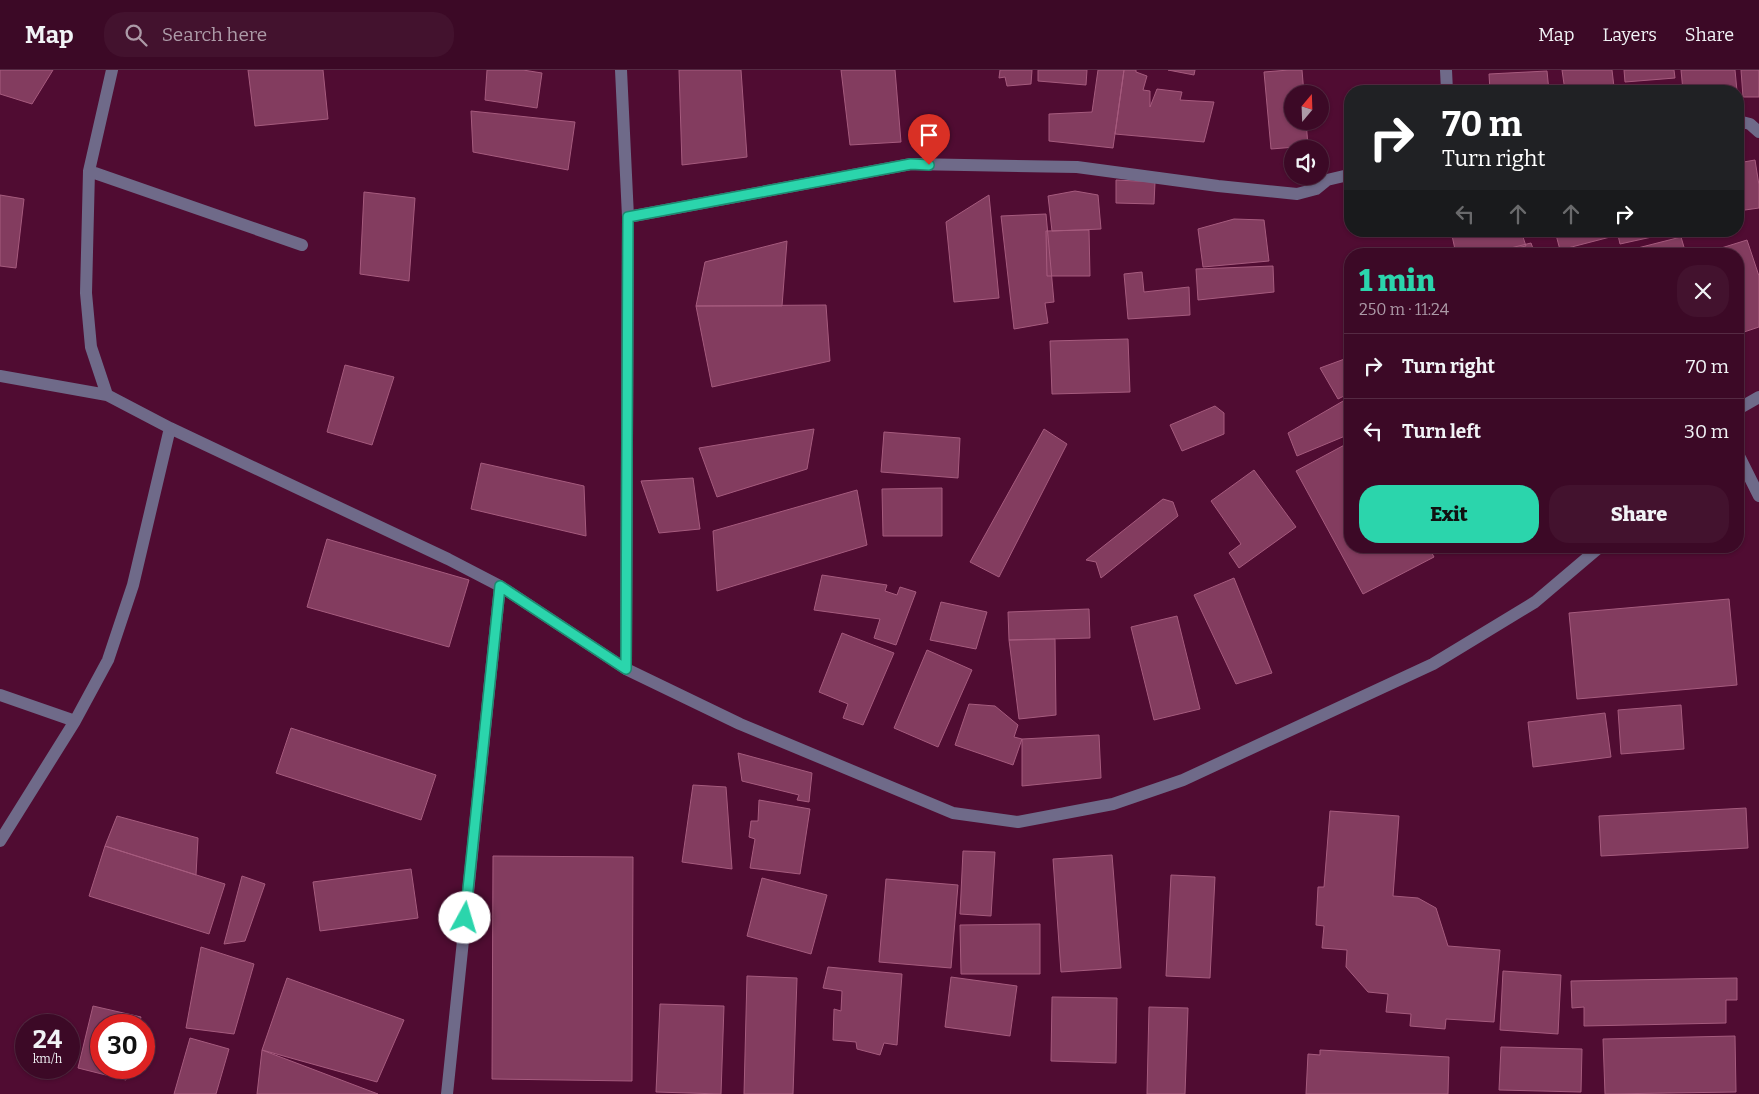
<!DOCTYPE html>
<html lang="en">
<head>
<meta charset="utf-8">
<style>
  :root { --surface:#3c0926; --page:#43122e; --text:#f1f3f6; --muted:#ac9aa7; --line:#552a43; --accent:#2bd5ac }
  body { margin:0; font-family:Bitter,serif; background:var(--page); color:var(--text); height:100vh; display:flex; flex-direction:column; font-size:19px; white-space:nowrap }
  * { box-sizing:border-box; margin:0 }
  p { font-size:16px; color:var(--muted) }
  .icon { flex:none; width:28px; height:28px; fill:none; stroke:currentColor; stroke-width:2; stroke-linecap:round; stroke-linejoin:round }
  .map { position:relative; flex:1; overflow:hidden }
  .sheet { position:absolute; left:1344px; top:178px; width:400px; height:305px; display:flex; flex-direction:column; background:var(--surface); border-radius:20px; box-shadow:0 1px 4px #0004,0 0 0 1px var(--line) }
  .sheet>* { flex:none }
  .guide { position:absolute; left:1344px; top:15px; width:400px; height:152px; border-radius:20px; box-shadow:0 1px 4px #0004,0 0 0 1px var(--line); background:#202124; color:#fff; overflow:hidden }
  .needle { width:32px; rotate:19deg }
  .tools { position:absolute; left:1284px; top:15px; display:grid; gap:10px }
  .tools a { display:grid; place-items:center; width:45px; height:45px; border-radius:50%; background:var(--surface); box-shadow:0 1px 4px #0004,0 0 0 1px var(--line); font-size:25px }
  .speed { position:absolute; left:15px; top:944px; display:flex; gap:10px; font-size:25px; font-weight:700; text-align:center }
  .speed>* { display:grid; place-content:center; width:65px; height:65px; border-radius:50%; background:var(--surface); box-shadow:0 1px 4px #0004,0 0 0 1px var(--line); line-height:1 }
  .speed small { font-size:12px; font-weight:400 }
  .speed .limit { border:8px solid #d22; background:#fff; color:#111 }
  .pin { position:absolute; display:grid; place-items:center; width:42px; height:42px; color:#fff; margin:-51px -21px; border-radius:50% 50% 50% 0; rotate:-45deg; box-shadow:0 0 5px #0007 }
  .pin .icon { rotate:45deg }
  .me { position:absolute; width:55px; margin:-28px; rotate:6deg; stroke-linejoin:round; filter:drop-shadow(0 0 4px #0008) }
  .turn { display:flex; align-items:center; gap:18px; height:105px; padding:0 15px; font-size:22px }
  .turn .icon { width:65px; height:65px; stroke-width:2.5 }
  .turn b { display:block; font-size:35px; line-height:42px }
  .lanes { display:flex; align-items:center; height:48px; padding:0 15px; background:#0003; justify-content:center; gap:25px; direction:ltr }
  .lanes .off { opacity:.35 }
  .round { display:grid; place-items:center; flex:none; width:52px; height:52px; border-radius:20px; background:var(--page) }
  .summary { display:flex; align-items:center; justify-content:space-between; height:85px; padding:0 15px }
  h1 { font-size:30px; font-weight:800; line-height:38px; color:var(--accent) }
  .primary-button { display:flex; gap:10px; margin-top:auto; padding:10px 15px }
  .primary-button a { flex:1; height:58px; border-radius:20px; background:var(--accent); color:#111; font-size:20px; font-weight:800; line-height:58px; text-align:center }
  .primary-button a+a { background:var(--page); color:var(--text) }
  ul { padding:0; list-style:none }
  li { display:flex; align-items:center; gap:15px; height:65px; padding:0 15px; border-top:1px solid var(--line) }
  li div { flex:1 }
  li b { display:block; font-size:19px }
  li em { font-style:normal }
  header { display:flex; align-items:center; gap:30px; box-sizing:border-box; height:70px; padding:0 25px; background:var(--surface); border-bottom:1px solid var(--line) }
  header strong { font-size:24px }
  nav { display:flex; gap:28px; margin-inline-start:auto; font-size:18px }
  .search { width:350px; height:45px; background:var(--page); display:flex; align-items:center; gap:12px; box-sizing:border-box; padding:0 18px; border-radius:20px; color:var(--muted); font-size:19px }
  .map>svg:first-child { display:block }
</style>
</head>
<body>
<header>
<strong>Map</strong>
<div class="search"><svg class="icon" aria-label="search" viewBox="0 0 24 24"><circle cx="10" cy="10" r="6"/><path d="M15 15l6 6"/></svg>Search here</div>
<nav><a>Map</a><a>Layers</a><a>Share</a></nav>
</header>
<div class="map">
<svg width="1759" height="1024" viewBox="0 0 1759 1024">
  <rect width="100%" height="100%" fill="#500c32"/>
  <!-- building -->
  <path fill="#833c5f" stroke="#a65b7e" d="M 0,0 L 53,0 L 32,34 L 0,24 Z
    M 248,0 L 323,0 L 328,49 L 255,56 Z
    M 487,0 L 523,0 L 542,3 L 537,38 L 485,30 Z
    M 679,0 L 741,0 L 747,87 L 682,95 Z
    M 841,0 L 895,0 L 901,72 L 850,75 Z
    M 1000,0 L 1032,0 L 1031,14 L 1007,16 L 1005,7 L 999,8 Z
    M 1038,0 L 1087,0 L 1086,15 L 1038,11 Z
    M 1098,0 L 1124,0 L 1113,78 L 1049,71 L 1049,44 L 1092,42 Z
    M 1124,0 L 1136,0 L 1136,2 L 1147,6 L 1143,20 L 1150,21 L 1150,37 L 1157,19 L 1182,22 L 1180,30 L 1214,32 L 1204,72 L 1115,64 Z
    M 1168,0 L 1195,0 L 1194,5 Z
    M 1289,0 L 1302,0 L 1304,24 L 1292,24 L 1292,51 L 1306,51 L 1308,76 L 1271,79 L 1264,2 Z
    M 1562,0 L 1612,0 L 1614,17 L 1565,21 Z
    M 1624,0 L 1674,0 L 1675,8 L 1625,12 Z
    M 1681,0 L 1735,0 L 1737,21 L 1683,21 Z
    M 1741,0 L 1759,0 L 1759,27 L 1743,27 Z
    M 1547,1 L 1549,21 L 1490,21 L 1489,4 Z
    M 471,41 L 575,52 L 568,100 L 473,82 Z
    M 1755,90 L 1759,115 L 1759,138 L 1738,141 L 1738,93 Z
    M 1116,110 L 1155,112 L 1154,134 L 1116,133 Z
    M 1075,121 L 1098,125 L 1101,159 L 1052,161 L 1048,126 Z
    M 364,122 L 415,128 L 409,211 L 360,204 Z
    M 0,125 L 24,129 L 16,198 L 0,196 Z
    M 989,125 L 999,228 L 954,232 L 946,152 Z
    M 1046,144 L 1054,232 L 1045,233 L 1048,253 L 1014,259 L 1001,146 Z
    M 1234,149 L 1264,150 L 1269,191 L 1203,197 L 1198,159 Z
    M 1089,160 L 1090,206 L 1047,206 L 1046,161 Z
    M 1451,161 L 1521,161 L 1526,176 L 1489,184 L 1456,184 Z
    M 1555,161 L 1613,161 L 1614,166 L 1560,180 Z
    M 1617,161 L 1660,161 L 1661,165 L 1620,174 Z
    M 1681,167 L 1686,184 L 1614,184 Z
    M 1747,170 L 1759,206 L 1759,257 L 1738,264 L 1738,184 L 1702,184 Z
    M 787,171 L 782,236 L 696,236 L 705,192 Z
    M 1531,173 L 1535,184 L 1486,184 Z
    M 1273,196 L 1274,222 L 1198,230 L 1196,199 Z
    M 1142,202 L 1144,222 L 1189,217 L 1190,245 L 1128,249 L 1124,204 Z
    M 826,235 L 830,291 L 712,317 L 696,236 Z
    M 1128,269 L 1130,322 L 1052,324 L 1050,271 Z
    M 1350,287 L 1350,323 L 1338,329 L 1320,298 Z
    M 345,295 L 394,307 L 372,375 L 327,362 Z
    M 1350,327 L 1350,364 L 1297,386 L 1288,363 Z
    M 1215,336 L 1224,343 L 1224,364 L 1182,381 L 1170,355 Z
    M 814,359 L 807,399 L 717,427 L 699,378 Z
    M 1044,359 L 1067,374 L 999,507 L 970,492 Z
    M 884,362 L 960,368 L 958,408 L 881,402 Z
    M 1350,372 L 1350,476 L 1428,476 L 1434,487 L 1363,524 L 1296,401 Z
    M 481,393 L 584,416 L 586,466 L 471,439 Z
    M 1254,400 L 1296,457 L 1239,498 L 1229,483 L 1241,474 L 1211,431 Z
    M 693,408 L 700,459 L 659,463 L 641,411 Z
    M 942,418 L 942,466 L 883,466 L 882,419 Z
    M 857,420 L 867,475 L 717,521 L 713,461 Z
    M 1163,429 L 1173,432 L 1178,446 L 1101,508 L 1096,492 L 1086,490 Z
    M 327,469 L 469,510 L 449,577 L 307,537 Z
    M 822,505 L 887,515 L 885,521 L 897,525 L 900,517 L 916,522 L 896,575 L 874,568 L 880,549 L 814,540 Z
    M 1234,508 L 1272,603 L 1236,614 L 1194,525 Z
    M 1729,529 L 1737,615 L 1577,629 L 1569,543 Z
    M 941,532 L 987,542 L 976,579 L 930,570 Z
    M 1089,539 L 1090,568 L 1009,570 L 1008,542 Z
    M 1177,546 L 1200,639 L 1154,650 L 1131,557 Z
    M 842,563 L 894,583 L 863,655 L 843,648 L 848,634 L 819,622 Z
    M 1055,569 L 1056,645 L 1019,649 L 1009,570 Z
    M 927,580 L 972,600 L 938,677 L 894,658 Z
    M 969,634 L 995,636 L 1018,655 L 1014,667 L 1022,669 L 1013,695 L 955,675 Z
    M 1681,635 L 1684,679 L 1621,684 L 1618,640 Z
    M 1605,643 L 1611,687 L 1533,697 L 1528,652 Z
    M 291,658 L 436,705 L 421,750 L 276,703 Z
    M 1099,665 L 1101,708 L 1022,716 L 1022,669 Z
    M 738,683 L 812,703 L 809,732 L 797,730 L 799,725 L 742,711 Z
    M 693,715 L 726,717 L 732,799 L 682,792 Z
    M 759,730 L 810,739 L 800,804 L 750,798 L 755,769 L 749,767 L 751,751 L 758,751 Z
    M 1746,738 L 1748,778 L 1601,786 L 1599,746 Z
    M 1330,741 L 1399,746 L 1393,826 L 1418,828 L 1436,838 L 1448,876 L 1500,880 L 1494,952 L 1446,949 L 1445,959 L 1410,956 L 1411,944 L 1386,942 L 1388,924 L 1368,922 L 1346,897 L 1347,880 L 1322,878 L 1324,856 L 1316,855 L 1318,817 L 1324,817 Z
    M 117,746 L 198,768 L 196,805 L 105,776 Z
    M 105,776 L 225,814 L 209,864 L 89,826 Z
    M 963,781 L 995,782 L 991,846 L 960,844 Z
    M 1112,785 L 1121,898 L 1061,902 L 1053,789 Z
    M 493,786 L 633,787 L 632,1011 L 492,1009 Z
    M 411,799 L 418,848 L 320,861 L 313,812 Z
    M 1171,805 L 1215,807 L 1210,908 L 1166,906 Z
    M 242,806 L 265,814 L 245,871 L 224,874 Z
    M 762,808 L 827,825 L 811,884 L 747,866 Z
    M 886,809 L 958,815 L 951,898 L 879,892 Z
    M 1040,854 L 1040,904 L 961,904 L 960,855 Z
    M 201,877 L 254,894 L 234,964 L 186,958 Z
    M 828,897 L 902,904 L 897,975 L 884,973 L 880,985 L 857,979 L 856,972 L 833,970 L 834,939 L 841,941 L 842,921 L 823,918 Z
    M 1503,901 L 1561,905 L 1558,964 L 1500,960 Z
    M 747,906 L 797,908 L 793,1024 L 744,1024 Z
    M 951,907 L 1017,916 L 1010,966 L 945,957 Z
    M 287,908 L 404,950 L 377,1012 L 262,980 Z
    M 1737,908 L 1737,930 L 1726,930 L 1726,953 L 1584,956 L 1584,937 L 1572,938 L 1571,911 Z
    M 1052,927 L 1117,928 L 1116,993 L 1051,991 Z
    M 660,934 L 724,936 L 721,1024 L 656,1022 Z
    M 93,936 L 141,947 L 139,955 L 101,955 L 101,998 L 129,998 L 126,1010 L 78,998 Z
    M 1149,937 L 1188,938 L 1185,1024 L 1147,1024 Z
    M 1735,966 L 1736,1022 L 1605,1024 L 1603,969 Z
    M 190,968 L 229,979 L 216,1024 L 174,1024 Z
    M 1501,977 L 1582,979 L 1581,1022 L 1499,1020 Z
    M 262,980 L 378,1024 L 257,1024 Z
    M 1320,980 L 1449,987 L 1448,1024 L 1306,1024 L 1308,984 L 1320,985 Z"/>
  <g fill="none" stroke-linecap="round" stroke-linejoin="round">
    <!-- street -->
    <path stroke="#6f6a89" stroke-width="12" d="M 621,0 L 628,147 L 626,599
      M 1446,0 L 1447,21
      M 1738,51 L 1750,54 L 1759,62
      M 89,101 L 302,175
      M 628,147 L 911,94 L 1077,97 L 1218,116 L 1297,124 L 1316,119 L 1327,110 L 1344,106 L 1350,106
      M 0,306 L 107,325 L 170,358 L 448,489 L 500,516 L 626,599 L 740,654 L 953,743 L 1018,752 L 1113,734 L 1183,710 L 1433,594 L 1535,532 L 1601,476
      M 107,325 L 91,277 L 86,223 L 89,101 L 112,0
      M 1738,339 L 1759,327
      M 1738,384 L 1759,426
      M 0,625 L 75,651
      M 0,771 L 75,651 L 108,590 L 133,515 L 170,358
      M 447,1024 L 500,516"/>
  </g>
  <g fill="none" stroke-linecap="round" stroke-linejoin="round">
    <defs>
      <path id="route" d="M 465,848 L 500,516 L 626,599 L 628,147 L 911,94 L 929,95"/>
    </defs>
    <!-- route casing -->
    <use href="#route" stroke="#1c8a70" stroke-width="12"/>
    <!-- route -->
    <use href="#route" stroke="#2bd5ac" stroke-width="9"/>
  </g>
</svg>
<div class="tools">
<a><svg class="needle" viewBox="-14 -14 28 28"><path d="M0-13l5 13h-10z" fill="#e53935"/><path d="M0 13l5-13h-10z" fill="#ac9aa7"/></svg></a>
<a><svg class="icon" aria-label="sound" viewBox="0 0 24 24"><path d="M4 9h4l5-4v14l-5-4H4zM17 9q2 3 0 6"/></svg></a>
</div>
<div class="speed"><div>24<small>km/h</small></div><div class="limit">30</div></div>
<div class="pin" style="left:929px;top:95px;background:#d93025"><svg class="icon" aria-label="arrive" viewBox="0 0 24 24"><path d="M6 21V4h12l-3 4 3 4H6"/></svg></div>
<svg class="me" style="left:465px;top:848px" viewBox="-20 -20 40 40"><circle r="19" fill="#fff"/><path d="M0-13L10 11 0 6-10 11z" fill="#2bd5ac"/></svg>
<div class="guide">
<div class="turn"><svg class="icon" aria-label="right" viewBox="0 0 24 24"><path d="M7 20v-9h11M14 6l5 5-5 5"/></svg><div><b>70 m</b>Turn right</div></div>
<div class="lanes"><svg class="icon off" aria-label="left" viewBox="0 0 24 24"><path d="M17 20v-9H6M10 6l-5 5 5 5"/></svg><svg class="icon off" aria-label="ahead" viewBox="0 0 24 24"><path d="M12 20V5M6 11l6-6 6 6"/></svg><svg class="icon off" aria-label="ahead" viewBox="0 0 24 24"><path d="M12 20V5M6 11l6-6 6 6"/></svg><svg class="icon" aria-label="right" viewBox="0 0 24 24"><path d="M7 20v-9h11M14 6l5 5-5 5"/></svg></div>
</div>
<section class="sheet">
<div class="summary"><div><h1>1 min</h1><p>250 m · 11:24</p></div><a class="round"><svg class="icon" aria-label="close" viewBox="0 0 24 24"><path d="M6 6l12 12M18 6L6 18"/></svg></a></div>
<ul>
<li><svg class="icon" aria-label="right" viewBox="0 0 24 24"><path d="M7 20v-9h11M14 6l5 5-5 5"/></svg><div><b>Turn right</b></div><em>70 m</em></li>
<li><svg class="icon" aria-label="left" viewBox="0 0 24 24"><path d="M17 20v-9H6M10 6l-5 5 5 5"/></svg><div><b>Turn left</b></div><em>30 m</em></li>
</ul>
<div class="primary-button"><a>Exit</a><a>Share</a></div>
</section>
</div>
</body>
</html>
